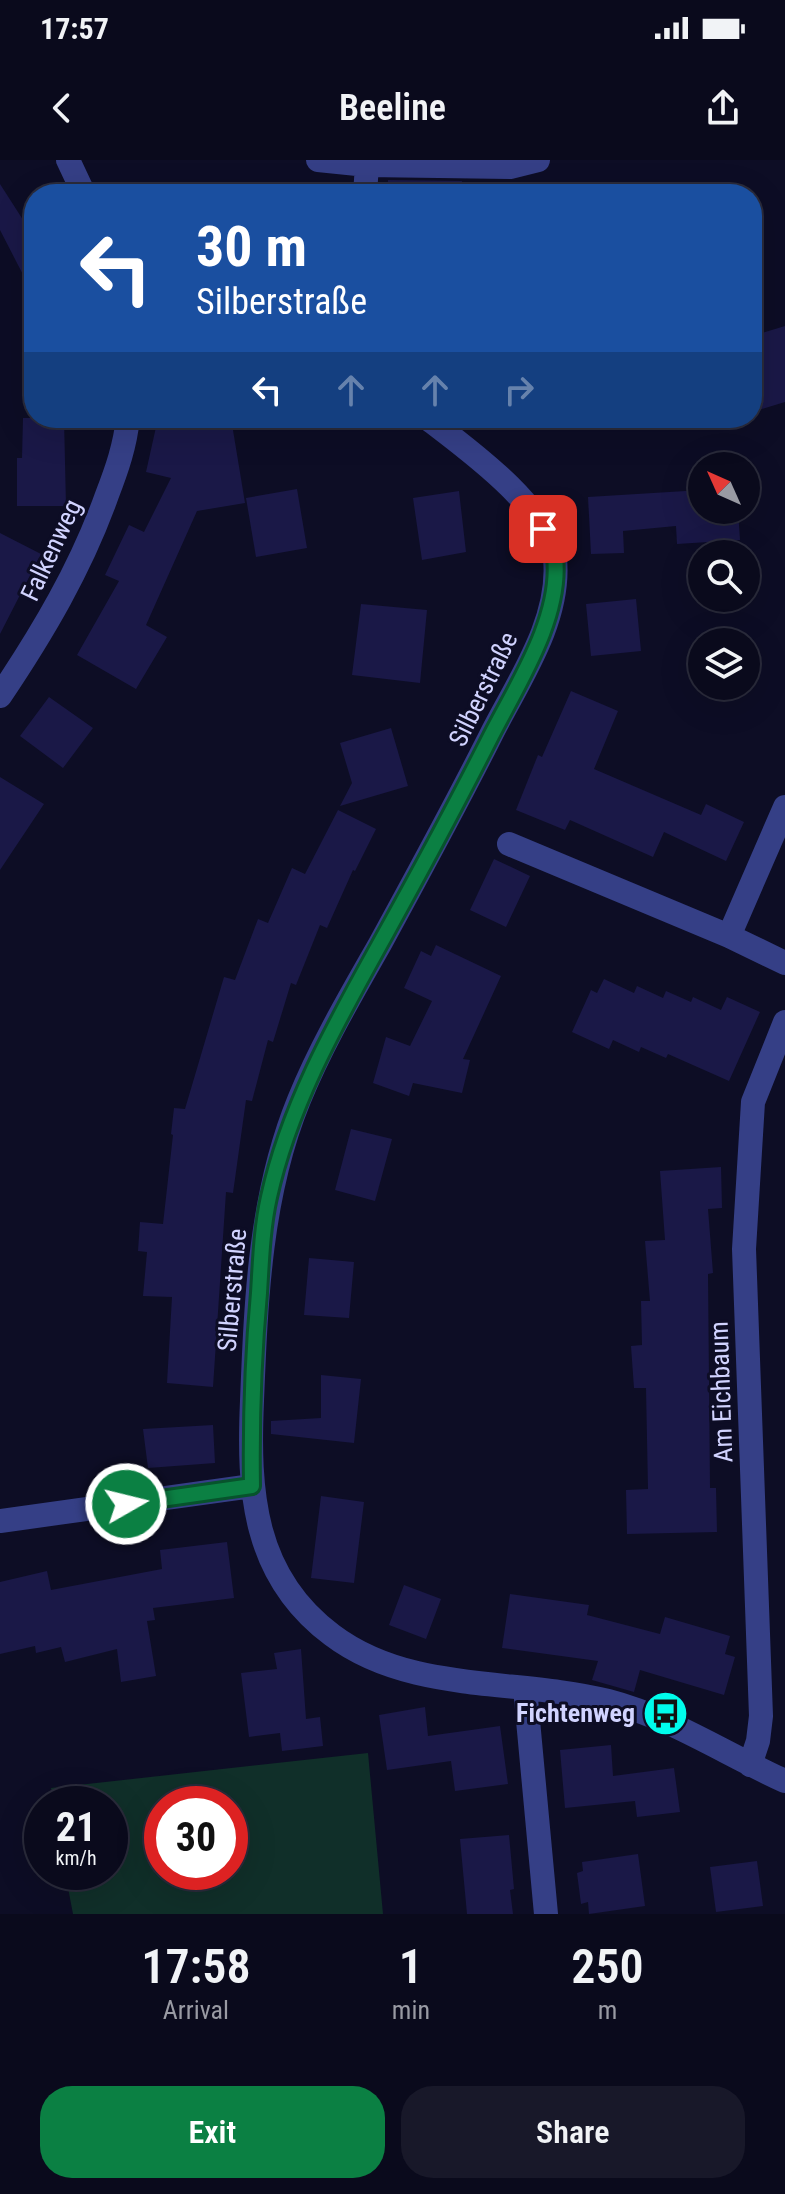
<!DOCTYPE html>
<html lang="en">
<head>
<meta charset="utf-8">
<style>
  :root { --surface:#0a0a1c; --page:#181829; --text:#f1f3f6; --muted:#999aa3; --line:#2a2b3b; --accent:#0b8043 }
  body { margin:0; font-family:"Roboto Condensed",sans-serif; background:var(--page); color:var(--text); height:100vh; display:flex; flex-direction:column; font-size:30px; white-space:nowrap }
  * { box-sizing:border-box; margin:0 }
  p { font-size:26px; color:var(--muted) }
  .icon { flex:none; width:44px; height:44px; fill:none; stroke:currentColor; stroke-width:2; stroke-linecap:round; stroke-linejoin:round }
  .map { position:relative; height:1754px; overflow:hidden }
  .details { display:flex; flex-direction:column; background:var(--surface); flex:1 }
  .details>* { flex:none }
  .top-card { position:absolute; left:24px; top:24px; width:738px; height:244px; border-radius:32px; box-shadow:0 8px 32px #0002,0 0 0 2px var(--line); background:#1a4fa0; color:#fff; overflow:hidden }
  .needle { width:52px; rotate:315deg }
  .buttons { position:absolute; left:688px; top:292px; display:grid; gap:16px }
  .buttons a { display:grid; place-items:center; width:72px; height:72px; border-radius:50%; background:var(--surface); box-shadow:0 8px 32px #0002,0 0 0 2px var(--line); font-size:40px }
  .speed { position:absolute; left:24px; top:1626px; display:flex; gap:16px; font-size:40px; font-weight:700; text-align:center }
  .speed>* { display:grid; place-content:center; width:104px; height:104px; border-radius:50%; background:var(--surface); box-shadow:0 8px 32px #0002,0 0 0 2px var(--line); line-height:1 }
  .speed small { font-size:20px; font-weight:400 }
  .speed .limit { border:12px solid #d22; background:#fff; color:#111 }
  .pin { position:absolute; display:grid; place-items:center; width:68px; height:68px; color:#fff; margin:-34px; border-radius:16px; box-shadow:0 4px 12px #0006 }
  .me { position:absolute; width:88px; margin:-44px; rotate:82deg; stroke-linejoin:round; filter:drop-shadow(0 0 6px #0008) }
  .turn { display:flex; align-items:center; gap:28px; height:168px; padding:0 40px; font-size:36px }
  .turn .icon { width:104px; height:104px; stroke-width:2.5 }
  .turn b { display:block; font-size:56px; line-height:68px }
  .lanes { display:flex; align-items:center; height:76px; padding:0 40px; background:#0003; justify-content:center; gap:40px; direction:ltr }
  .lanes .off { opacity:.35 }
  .eta { display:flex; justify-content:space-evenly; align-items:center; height:136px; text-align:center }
  .eta b { font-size:48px; font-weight:600; line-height:56px }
  .cta { display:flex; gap:16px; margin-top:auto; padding:16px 40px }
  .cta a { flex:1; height:92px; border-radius:32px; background:var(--accent); color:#fff; font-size:32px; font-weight:600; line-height:92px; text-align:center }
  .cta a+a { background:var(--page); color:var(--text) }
  .status { display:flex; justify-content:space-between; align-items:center; height:56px; padding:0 40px; background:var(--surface); direction:ltr }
  .status svg { height:22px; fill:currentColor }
  header { display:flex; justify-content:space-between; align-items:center; height:104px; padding:0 40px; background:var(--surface); font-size:36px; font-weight:600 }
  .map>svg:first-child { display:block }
</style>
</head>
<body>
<div class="status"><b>17:57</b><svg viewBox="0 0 49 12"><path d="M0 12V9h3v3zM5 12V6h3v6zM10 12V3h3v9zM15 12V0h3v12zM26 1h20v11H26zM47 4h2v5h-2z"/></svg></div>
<header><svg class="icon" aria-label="back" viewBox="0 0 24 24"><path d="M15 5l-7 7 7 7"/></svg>Beeline<svg class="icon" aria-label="share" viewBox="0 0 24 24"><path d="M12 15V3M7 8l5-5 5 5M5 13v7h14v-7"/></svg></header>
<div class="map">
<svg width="785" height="1754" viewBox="0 0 785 1754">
  <rect width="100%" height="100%" fill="#0d0d25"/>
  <!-- green -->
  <path fill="#102f29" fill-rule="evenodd" d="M 368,1593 L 383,1754 L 73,1754 L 65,1712 L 110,1712 L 110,1644 L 54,1644 L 51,1628 ZM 162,1644 L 230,1644 L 230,1712 L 162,1712 Z"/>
  <!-- building -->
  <path fill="#1a1847" d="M 388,20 L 462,21 L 461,34 L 387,34 Z
    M 0,24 L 34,77 L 34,136 L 0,70 Z
    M 785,166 L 785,242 L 752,252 L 752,176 Z
    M 23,258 L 64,258 L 66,346 L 17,346 L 17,298 L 22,298 Z
    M 158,258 L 231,258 L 245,343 L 197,351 L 146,465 L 167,477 L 136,529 L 77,495 L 119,421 L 105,415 L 129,365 L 144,372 L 171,318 L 146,312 Z
    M 297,329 L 307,388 L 256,397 L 246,338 Z
    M 702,330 L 702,350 L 738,350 L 740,380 L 677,384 L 676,366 L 623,371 L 624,393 L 591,394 L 588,337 Z
    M 459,331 L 466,392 L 422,400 L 413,338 Z
    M 0,373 L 41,394 L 0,474 Z
    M 636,439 L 641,491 L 591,496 L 586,444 Z
    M 361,444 L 427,450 L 420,523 L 352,515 Z
    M 571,531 L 618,551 L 594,609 L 701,655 L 706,644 L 744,662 L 726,701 L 664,672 L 653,697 L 570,660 L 565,670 L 516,650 L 538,595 L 542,597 Z
    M 49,537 L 93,568 L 63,608 L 20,576 Z
    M 391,568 L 408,626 L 340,646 L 352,623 L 340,583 Z
    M 0,617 L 44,644 L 0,710 Z
    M 338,650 L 376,669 L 355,711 L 353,710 L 327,768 L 320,765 L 296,825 L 291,823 L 273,882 L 268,880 L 252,941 L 246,940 L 233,1033 L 226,1032 L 213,1227 L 167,1223 L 172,1137 L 143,1136 L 147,1092 L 138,1091 L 140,1062 L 163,1064 L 173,975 L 171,974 L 174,948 L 185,949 L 224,817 L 235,820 L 258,759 L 268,763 L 292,708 L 305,714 Z
    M 494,699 L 530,716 L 506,767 L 470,750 Z
    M 436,785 L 501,816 L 463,899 L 470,900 L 462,933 L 413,923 L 409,936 L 373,923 L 386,877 L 410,886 L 432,841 L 404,828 L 421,791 L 431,796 Z
    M 604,819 L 634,833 L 637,826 L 663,838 L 666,831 L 691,842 L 693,837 L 721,850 L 727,837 L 760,852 L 729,921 L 668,894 L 666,898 L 641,887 L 639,892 L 613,880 L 609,889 L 572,872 L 591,830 L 597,833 Z
    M 351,969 L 392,979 L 375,1041 L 335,1030 Z
    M 721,1007 L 722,1048 L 708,1049 L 713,1113 L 708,1114 L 710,1328 L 716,1328 L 717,1372 L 627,1374 L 626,1330 L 648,1329 L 646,1228 L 634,1228 L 631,1186 L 642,1185 L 641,1141 L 650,1141 L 645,1081 L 665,1080 L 660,1011 Z
    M 309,1098 L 354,1102 L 349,1158 L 304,1155 Z
    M 321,1215 L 361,1219 L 354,1283 L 271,1274 L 271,1261 L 321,1258 Z
    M 213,1265 L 215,1303 L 148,1308 L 143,1269 Z
    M 321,1336 L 364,1342 L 354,1423 L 311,1418 Z
    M 227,1382 L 234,1438 L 153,1448 L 155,1460 L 147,1461 L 156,1516 L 121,1522 L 117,1489 L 65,1502 L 61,1487 L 36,1493 L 35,1486 L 0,1494 L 0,1422 L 47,1411 L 51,1430 L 162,1409 L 160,1390 Z
    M 404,1425 L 441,1439 L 426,1479 L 389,1465 Z
    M 510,1434 L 589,1445 L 587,1455 L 660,1474 L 665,1457 L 730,1476 L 725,1494 L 735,1497 L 724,1535 L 640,1510 L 634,1532 L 592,1520 L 598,1501 L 502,1488 Z
    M 301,1489 L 306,1559 L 320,1557 L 323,1586 L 282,1591 L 280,1573 L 249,1577 L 241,1513 L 277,1509 L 274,1493 Z
    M 425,1547 L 428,1576 L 500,1566 L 508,1624 L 455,1631 L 451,1601 L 387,1610 L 379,1555 Z
    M 611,1585 L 613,1616 L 674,1608 L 680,1652 L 637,1657 L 635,1641 L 565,1648 L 560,1590 Z
    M 509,1675 L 514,1729 L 510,1730 L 513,1754 L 467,1754 L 460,1679 Z
    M 638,1694 L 645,1746 L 589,1754 L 588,1742 L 581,1744 L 577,1713 L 583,1711 L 582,1702 Z
    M 757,1701 L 763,1746 L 716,1752 L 710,1707 Z"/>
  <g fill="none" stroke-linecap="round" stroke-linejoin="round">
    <!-- minor -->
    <path stroke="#353f86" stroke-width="24" d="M 68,0 L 84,34
      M 318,0 L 367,5 L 510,7 L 538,0
      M 365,34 L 367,5
      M 427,258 C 466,288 549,347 555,399 C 561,460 519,520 493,571 C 457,643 418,714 380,784 C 351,835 321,886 299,940 C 260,1035 256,1140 252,1241 C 248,1332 253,1416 332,1475 C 410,1534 517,1518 608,1541 C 670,1557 727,1595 785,1621
      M 0,536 C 43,472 81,408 107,335 C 117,309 125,286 128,258
      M 509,684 L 729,776 L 785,803
      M 729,776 L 785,647
      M 0,1361 L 252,1326
      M 525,1528 L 546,1754
      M 750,1605 L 758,1581 L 761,1556 L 744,1089 L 753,942 L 785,862"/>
  </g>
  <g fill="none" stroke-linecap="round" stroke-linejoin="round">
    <defs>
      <path id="route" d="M 126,1344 L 252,1326 C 251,1261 253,1198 259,1133 C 261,1101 262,1068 269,1037 C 290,942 339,858 386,773 C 422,708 457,643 491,576 C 517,525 562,457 555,397 C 554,388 547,378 543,369"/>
    </defs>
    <!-- route casing -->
    <use href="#route" stroke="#07532c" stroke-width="20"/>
    <!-- route -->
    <use href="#route" stroke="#0b8043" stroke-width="14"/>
  </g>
  <!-- icons -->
  <defs>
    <symbol id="bus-disc" viewBox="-11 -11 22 22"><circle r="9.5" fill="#00fcec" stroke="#0d0d25"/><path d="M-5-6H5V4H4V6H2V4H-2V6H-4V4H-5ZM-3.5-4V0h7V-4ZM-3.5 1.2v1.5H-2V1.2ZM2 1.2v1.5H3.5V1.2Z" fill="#111"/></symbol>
  </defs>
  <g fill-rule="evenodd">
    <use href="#bus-disc" x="640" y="1528" width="51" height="51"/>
  </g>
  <g text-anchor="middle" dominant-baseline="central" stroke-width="6" stroke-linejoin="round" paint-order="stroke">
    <!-- street labels -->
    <g font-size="26" fill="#d1d3ff" stroke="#0d0d25">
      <text transform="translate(51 390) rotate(-65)">Falkenweg</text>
      <text transform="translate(483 529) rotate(-64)">Silberstraße</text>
      <text transform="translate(232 1130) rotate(-85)">Silberstraße</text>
      <text transform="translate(721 1232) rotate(-92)">Am Eichbaum</text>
    </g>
    <!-- poi labels -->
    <g font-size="26" font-weight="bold" fill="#d1d3ff" stroke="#0d0d25" text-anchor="end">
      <text x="635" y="1553">Fichtenweg</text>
    </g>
  </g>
</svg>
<div class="buttons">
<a><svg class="needle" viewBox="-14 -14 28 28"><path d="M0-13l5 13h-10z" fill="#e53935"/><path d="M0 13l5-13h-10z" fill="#999aa3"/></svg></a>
<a><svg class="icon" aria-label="search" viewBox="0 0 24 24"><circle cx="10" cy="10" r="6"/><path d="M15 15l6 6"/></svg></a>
<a><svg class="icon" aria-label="layers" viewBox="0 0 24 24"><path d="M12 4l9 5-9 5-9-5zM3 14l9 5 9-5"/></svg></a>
</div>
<div class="speed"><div>21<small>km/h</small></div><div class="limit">30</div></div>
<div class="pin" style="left:543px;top:369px;background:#d93025"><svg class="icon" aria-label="arrive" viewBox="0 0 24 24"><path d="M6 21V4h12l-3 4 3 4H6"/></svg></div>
<svg class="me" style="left:126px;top:1344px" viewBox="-20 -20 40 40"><circle r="17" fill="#0b8043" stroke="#fff" stroke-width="3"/><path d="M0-11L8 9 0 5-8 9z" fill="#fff"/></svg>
<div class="top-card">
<div class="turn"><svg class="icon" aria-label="left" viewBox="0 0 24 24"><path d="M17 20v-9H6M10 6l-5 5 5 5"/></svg><div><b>30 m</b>Silberstraße</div></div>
<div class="lanes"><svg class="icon" aria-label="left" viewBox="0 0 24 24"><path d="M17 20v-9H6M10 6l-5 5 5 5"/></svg><svg class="icon off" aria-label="ahead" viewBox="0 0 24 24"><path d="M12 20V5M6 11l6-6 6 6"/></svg><svg class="icon off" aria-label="ahead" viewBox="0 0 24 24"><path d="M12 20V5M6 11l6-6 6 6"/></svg><svg class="icon off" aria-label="right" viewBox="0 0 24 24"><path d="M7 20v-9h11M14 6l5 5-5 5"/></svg></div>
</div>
</div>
<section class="details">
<div class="eta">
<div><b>17:58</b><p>Arrival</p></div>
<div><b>1</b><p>min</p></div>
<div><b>250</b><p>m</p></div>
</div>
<div class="cta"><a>Exit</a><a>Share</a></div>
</section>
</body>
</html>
